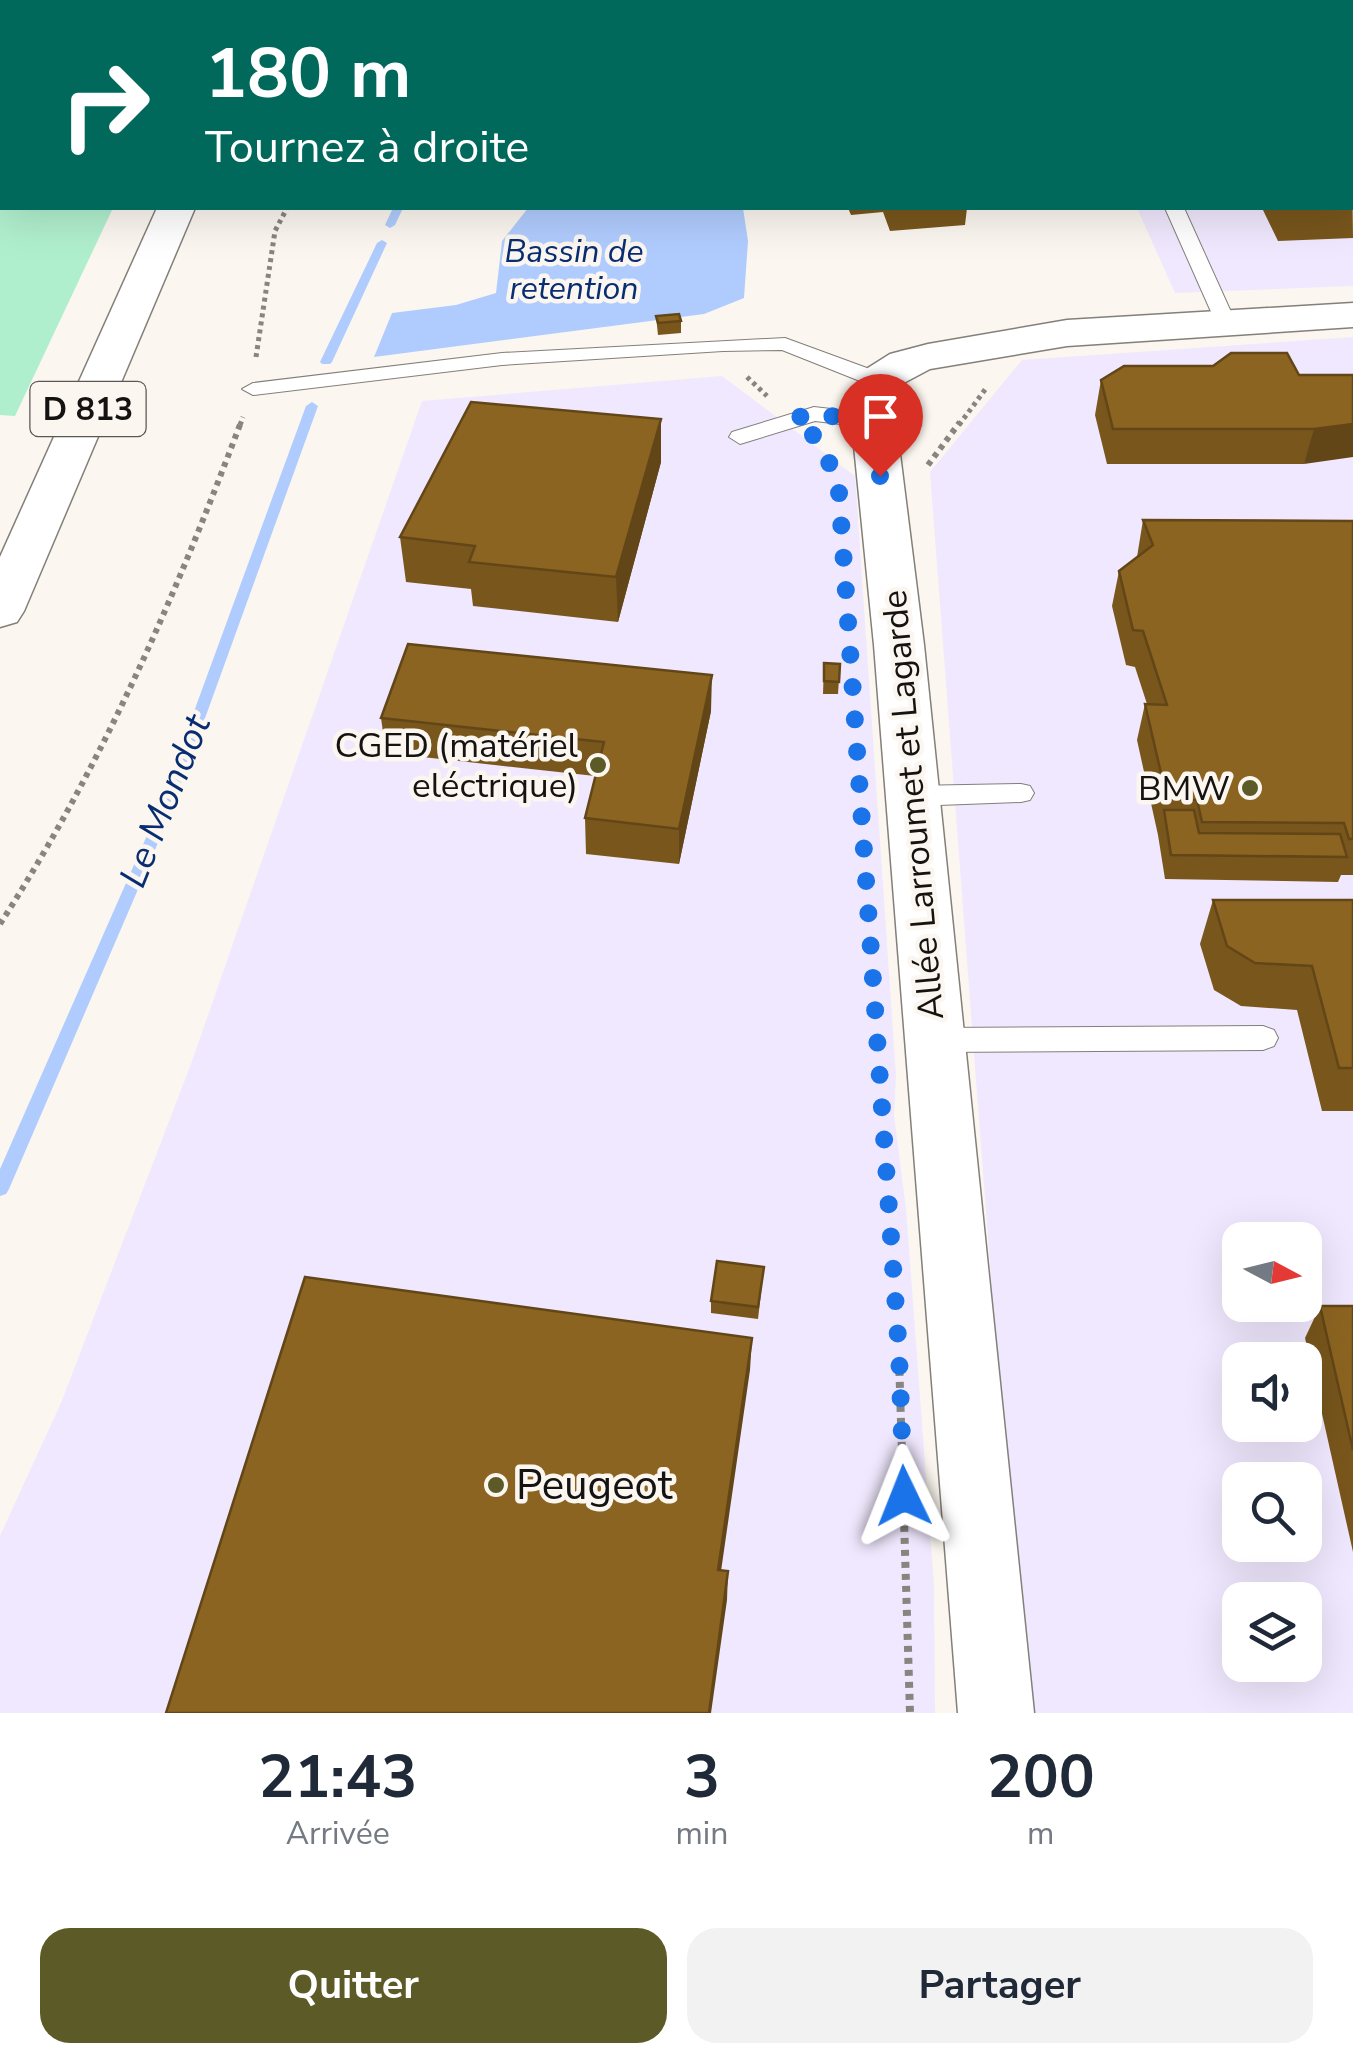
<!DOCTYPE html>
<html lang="fr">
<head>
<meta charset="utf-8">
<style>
  :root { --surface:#fff; --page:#f2f2f3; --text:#1f2937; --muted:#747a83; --accent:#5c5a26 }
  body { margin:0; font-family:"Nunito Sans",sans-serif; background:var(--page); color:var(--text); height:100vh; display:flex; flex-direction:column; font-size:38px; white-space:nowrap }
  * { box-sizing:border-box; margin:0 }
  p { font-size:32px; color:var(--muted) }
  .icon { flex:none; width:55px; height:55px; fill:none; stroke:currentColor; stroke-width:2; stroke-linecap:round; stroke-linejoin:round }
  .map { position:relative; height:1713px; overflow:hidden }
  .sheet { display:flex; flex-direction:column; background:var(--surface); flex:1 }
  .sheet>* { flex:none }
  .top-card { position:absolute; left:0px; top:0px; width:1355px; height:210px; box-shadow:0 10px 40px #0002; background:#00695c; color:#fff; overflow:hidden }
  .needle { width:65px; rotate:97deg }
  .fabs { position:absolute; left:1222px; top:1222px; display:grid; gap:20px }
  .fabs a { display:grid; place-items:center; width:100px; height:100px; border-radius:20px; background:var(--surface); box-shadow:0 10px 40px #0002; font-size:50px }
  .pin { position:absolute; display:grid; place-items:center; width:85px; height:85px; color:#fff; margin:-102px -42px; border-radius:50% 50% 50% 0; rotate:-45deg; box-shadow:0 0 10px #0007 }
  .pin .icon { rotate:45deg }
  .me { position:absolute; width:110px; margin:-55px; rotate:358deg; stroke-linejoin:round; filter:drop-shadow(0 0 8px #0008) }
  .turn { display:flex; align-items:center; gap:35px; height:210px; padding:0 40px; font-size:45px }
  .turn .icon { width:130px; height:130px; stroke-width:2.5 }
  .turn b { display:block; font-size:70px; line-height:85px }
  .eta { display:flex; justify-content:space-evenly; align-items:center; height:170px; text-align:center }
  .eta b { font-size:60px; font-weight:700; line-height:70px }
  .primary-button { display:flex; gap:20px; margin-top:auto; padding:20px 40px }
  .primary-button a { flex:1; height:115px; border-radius:30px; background:var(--accent); color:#fff; font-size:40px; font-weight:700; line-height:115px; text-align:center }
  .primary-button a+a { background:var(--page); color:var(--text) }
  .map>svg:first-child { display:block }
</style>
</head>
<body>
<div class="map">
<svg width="1353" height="1713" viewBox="0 0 1353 1713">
  <rect width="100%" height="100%" fill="#fbf6ef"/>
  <!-- commercial -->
  <path fill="#f0e8fe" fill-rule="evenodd" d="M 1045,0 L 1353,0 L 1353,286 L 1175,293 L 1137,208 L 1352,208 L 1352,2 Z
    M 1353,337 L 1353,1713 L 1024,1713 L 930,472 L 1022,360 ZM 1240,1240 L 1305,1240 L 1305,1305 L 1240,1305 ZM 1240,1360 L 1305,1360 L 1305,1425 L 1240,1425 ZM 1240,1480 L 1305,1480 L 1305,1545 L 1240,1545 ZM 1240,1600 L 1305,1600 L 1305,1665 L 1240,1665 Z
    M 722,376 L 855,476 L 896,1076 L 894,1115 L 906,1209 L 934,1585 L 935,1713 L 0,1713 L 0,1536 L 61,1403 L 191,1064 L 422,401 Z"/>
  <!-- green -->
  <path fill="#b0efce" d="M 0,0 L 207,0 L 2,2 L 2,208 L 113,208 L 15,416 L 0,415 Z"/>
  <!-- water -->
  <path fill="#b0ccfe" d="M 528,208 L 743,208 L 748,241 L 744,298 L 704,314 L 374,357 L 392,313 L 456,305 L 496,293 L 502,241 Z"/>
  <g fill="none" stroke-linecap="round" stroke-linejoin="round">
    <!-- stream -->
    <path fill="#b0ccfe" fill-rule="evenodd" d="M 468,0 L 478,0 L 478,2 L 469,2 Z
      M 393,208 L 403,208 L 395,225 L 390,228 L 385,225 Z
      M 382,240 L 387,243 L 332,362 L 330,364 L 322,364 L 320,362 L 377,243 Z
      M 312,402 L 318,406 L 170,815 L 9,1189 L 6,1194 L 0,1196 L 0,1169 L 156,815 L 306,406 Z"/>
    <defs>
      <path id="service" d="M 1076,0 L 1092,0 L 1093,2 L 1077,2 Z
        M 1165,208 L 1184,208 L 1236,323 L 1233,327 L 1219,327 L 1216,323 Z
        M 785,338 L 886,375 L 889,380 L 878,386 L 870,385 L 782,350 L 723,351 L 502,365 L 253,395 L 242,389 L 253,383 L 502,353 Z
        M 814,407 L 874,414 L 885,421 L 874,428 L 815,421 L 740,444 L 729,437 L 732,432 Z
        M 1021,784 L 1030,786 L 1034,793 L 1030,800 L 1021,802 L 912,806 L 903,803 L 899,796 L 903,789 L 912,786 Z
        M 1263,1026 L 1274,1030 L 1278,1038 L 1274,1046 L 1263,1050 L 935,1052 L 924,1048 L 920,1040 L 924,1032 L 935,1028 Z"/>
      <path id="minor" d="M 1353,303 L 1353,327 L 1067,346 L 930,369 L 898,386 L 894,406 L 924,645 L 1034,1713 L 958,1713 L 874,645 L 850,406 L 863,371 L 890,354 L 928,344 L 1067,320 Z"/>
      <path id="primary" d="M 157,208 L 195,208 L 24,611 L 17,622 L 0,627 L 0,557 Z"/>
    </defs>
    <!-- service casing -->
    <use href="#service" stroke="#837f79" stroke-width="2"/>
    <!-- minor casing -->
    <use href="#minor" stroke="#837f79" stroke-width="3"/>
    <!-- primary casing -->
    <use href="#primary" stroke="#837f79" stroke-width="3"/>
    <!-- path-far2 -->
    <path stroke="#888580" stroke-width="5" stroke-dasharray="4 4" stroke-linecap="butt" d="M 0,135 L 2,141
      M 0,167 L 2,163
      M 256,357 L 275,231 L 287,208
      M 747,377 L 767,396
      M 240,425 L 243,417
      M 959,425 L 987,387"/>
    <!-- path-far1 -->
    <path stroke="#888580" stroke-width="6" stroke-dasharray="5 5" stroke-linecap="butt" d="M 928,465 L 960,422
      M 0,924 C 102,766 175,597 241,422"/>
    <!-- path -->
    <path stroke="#888580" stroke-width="8" stroke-dasharray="6 6" stroke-linecap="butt" d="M 899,1358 L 910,1713"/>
    <!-- service -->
    <use href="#service" fill="#fff" fill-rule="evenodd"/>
    <!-- minor -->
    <use href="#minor" fill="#fff" fill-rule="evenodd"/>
    <!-- primary -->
    <use href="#primary" fill="#fff" fill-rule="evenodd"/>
  </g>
  <!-- wall -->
  <path fill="#78561c" d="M 1352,161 L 1353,238 L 1278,241 L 1262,208 L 1352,208 Z
    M 848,208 L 967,208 L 965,225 L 890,231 L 883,212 L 851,215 Z
    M 656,316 L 681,321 L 681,333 L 658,335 Z
    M 1299,375 L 1353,375 L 1304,464 L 1107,464 L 1095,415 L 1101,380 Z
    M 661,419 L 661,462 L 618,622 L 473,606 L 471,589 L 406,582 L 400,537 Z
    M 1143,520 L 1353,521 L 1353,875 L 1341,875 L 1338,882 L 1165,879 L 1158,835 L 1137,740 L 1145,704 L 1147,704 L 1135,667 L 1126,665 L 1112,606 L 1119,571 L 1137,557 Z
    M 824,663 L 840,664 L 838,694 L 823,694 Z
    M 711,711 L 679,864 L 586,854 L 585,818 L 595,776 L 386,753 L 381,718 Z
    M 1213,900 L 1353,900 L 1353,1111 L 1322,1111 L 1297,1010 L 1241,1006 L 1214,990 L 1200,944 Z
    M 764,1267 L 758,1319 L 711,1313 L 711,1301 Z
    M 1320,1306 L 1353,1306 L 1353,1552 L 1305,1338 Z"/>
  <!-- shaded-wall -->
  <path fill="#624617" d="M 661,419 L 661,462 L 618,622 L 616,577 Z
    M 1353,424 L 1353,457 L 1304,464 L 1314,429 Z
    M 712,675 L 711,711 L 679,864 L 679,829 Z
    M 752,1338 L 750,1370 L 717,1599 L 718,1570 Z
    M 728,1571 L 727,1600 L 711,1713 L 709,1713 Z"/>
  <!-- building -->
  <path fill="#8c6421" stroke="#624617" stroke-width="2.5" d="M 679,314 L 681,321 L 658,323 L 656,316 Z
    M 1231,353 L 1287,353 L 1299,375 L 1353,375 L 1353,424 L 1314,429 L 1113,429 L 1101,380 L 1124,366 L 1213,366 Z
    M 471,402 L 661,419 L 616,577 L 469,562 L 475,546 L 400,537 Z
    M 1143,520 L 1353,521 L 1353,839 L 1349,839 L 1344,823 L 1202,822 L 1197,800 L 1167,799 L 1145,704 L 1167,705 L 1143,631 L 1133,630 L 1119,571 L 1153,545 Z
    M 408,644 L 712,675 L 679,829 L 585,818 L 604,742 L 381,718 Z
    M 824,663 L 840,664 L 839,682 L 824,681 Z
    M 1164,810 L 1194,810 L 1199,833 L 1340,834 L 1347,857 L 1171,855 Z
    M 1213,900 L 1353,900 L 1353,1068 L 1339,1068 L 1312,966 L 1255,963 L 1227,946 Z
    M 717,1261 L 764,1267 L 758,1307 L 711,1301 Z
    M 305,1277 L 752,1338 L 718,1570 L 728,1571 L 709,1713 L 166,1713 Z
    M 1320,1306 L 1353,1306 L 1353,1450 Z"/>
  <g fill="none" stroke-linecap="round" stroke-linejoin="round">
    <!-- route -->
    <path stroke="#1a73e8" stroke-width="18" stroke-dasharray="0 32.4" d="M 880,476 L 874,421 L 814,414 L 794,418 L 810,430 L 838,478 L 899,1352 L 904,1496"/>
  </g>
  <!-- markers -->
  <g fill="#5c5a26" stroke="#fbf6ef" stroke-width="4">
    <circle cx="598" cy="765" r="10"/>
    <circle cx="1250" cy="788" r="10"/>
    <circle cx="496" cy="1485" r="10"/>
  </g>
  <g text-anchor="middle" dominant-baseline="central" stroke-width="9" stroke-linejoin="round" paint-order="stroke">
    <!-- far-water labels -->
    <g font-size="32" font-style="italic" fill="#082d72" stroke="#fbf6ef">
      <text x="574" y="251">Bassin de<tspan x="574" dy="37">retention</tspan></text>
    </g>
    <!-- shield labels -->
    <rect fill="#fbf6ef" stroke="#5a5754" stroke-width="2.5" x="30.5" y="382" width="115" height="54" rx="8"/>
    <g font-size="32" font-weight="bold" fill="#151311">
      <text x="88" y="409">D 813</text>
    </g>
    <!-- poi labels -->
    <g font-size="35" fill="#151311" stroke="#fbf6ef" text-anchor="end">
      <text x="578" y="745">CGED (matériel<tspan x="578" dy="40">eléctrique)</tspan></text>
      <text x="1230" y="788">BMW</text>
    </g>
    <!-- street labels -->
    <g font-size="35" fill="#151311" stroke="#fbf6ef">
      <text transform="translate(913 805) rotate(-95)">Allée Larroumet et Lagarde</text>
    </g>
    <!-- water labels -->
    <g font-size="38" font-style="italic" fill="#082d72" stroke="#fbf6ef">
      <text transform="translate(165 801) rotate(-68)">Le Mondot</text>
    </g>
    <!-- near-poi labels -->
    <g font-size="42" fill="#151311" stroke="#fbf6ef" text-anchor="start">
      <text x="516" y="1485">Peugeot</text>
    </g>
  </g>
</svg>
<div class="fabs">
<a><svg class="needle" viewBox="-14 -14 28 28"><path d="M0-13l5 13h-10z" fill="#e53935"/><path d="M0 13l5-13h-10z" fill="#747a83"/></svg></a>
<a><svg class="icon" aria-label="sound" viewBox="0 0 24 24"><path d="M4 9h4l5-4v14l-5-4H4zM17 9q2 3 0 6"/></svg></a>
<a><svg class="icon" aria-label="search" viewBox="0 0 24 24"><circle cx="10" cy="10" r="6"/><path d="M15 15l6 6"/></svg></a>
<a><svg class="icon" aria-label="layers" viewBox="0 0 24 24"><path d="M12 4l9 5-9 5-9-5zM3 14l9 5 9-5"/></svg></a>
</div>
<div class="pin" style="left:880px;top:476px;background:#d93025"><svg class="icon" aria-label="arrive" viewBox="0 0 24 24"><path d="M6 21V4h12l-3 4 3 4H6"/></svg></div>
<svg class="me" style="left:904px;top:1496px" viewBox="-20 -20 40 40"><path d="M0-17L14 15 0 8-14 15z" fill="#1a73e8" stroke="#fff" stroke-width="4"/></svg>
<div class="top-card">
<div class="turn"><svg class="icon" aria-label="right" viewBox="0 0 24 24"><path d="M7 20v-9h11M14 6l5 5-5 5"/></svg><div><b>180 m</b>Tournez à droite</div></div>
</div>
</div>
<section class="sheet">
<div class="eta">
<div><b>21:43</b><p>Arrivée</p></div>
<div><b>3</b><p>min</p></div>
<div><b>200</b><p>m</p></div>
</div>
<div class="primary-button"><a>Quitter</a><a>Partager</a></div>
</section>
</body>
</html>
